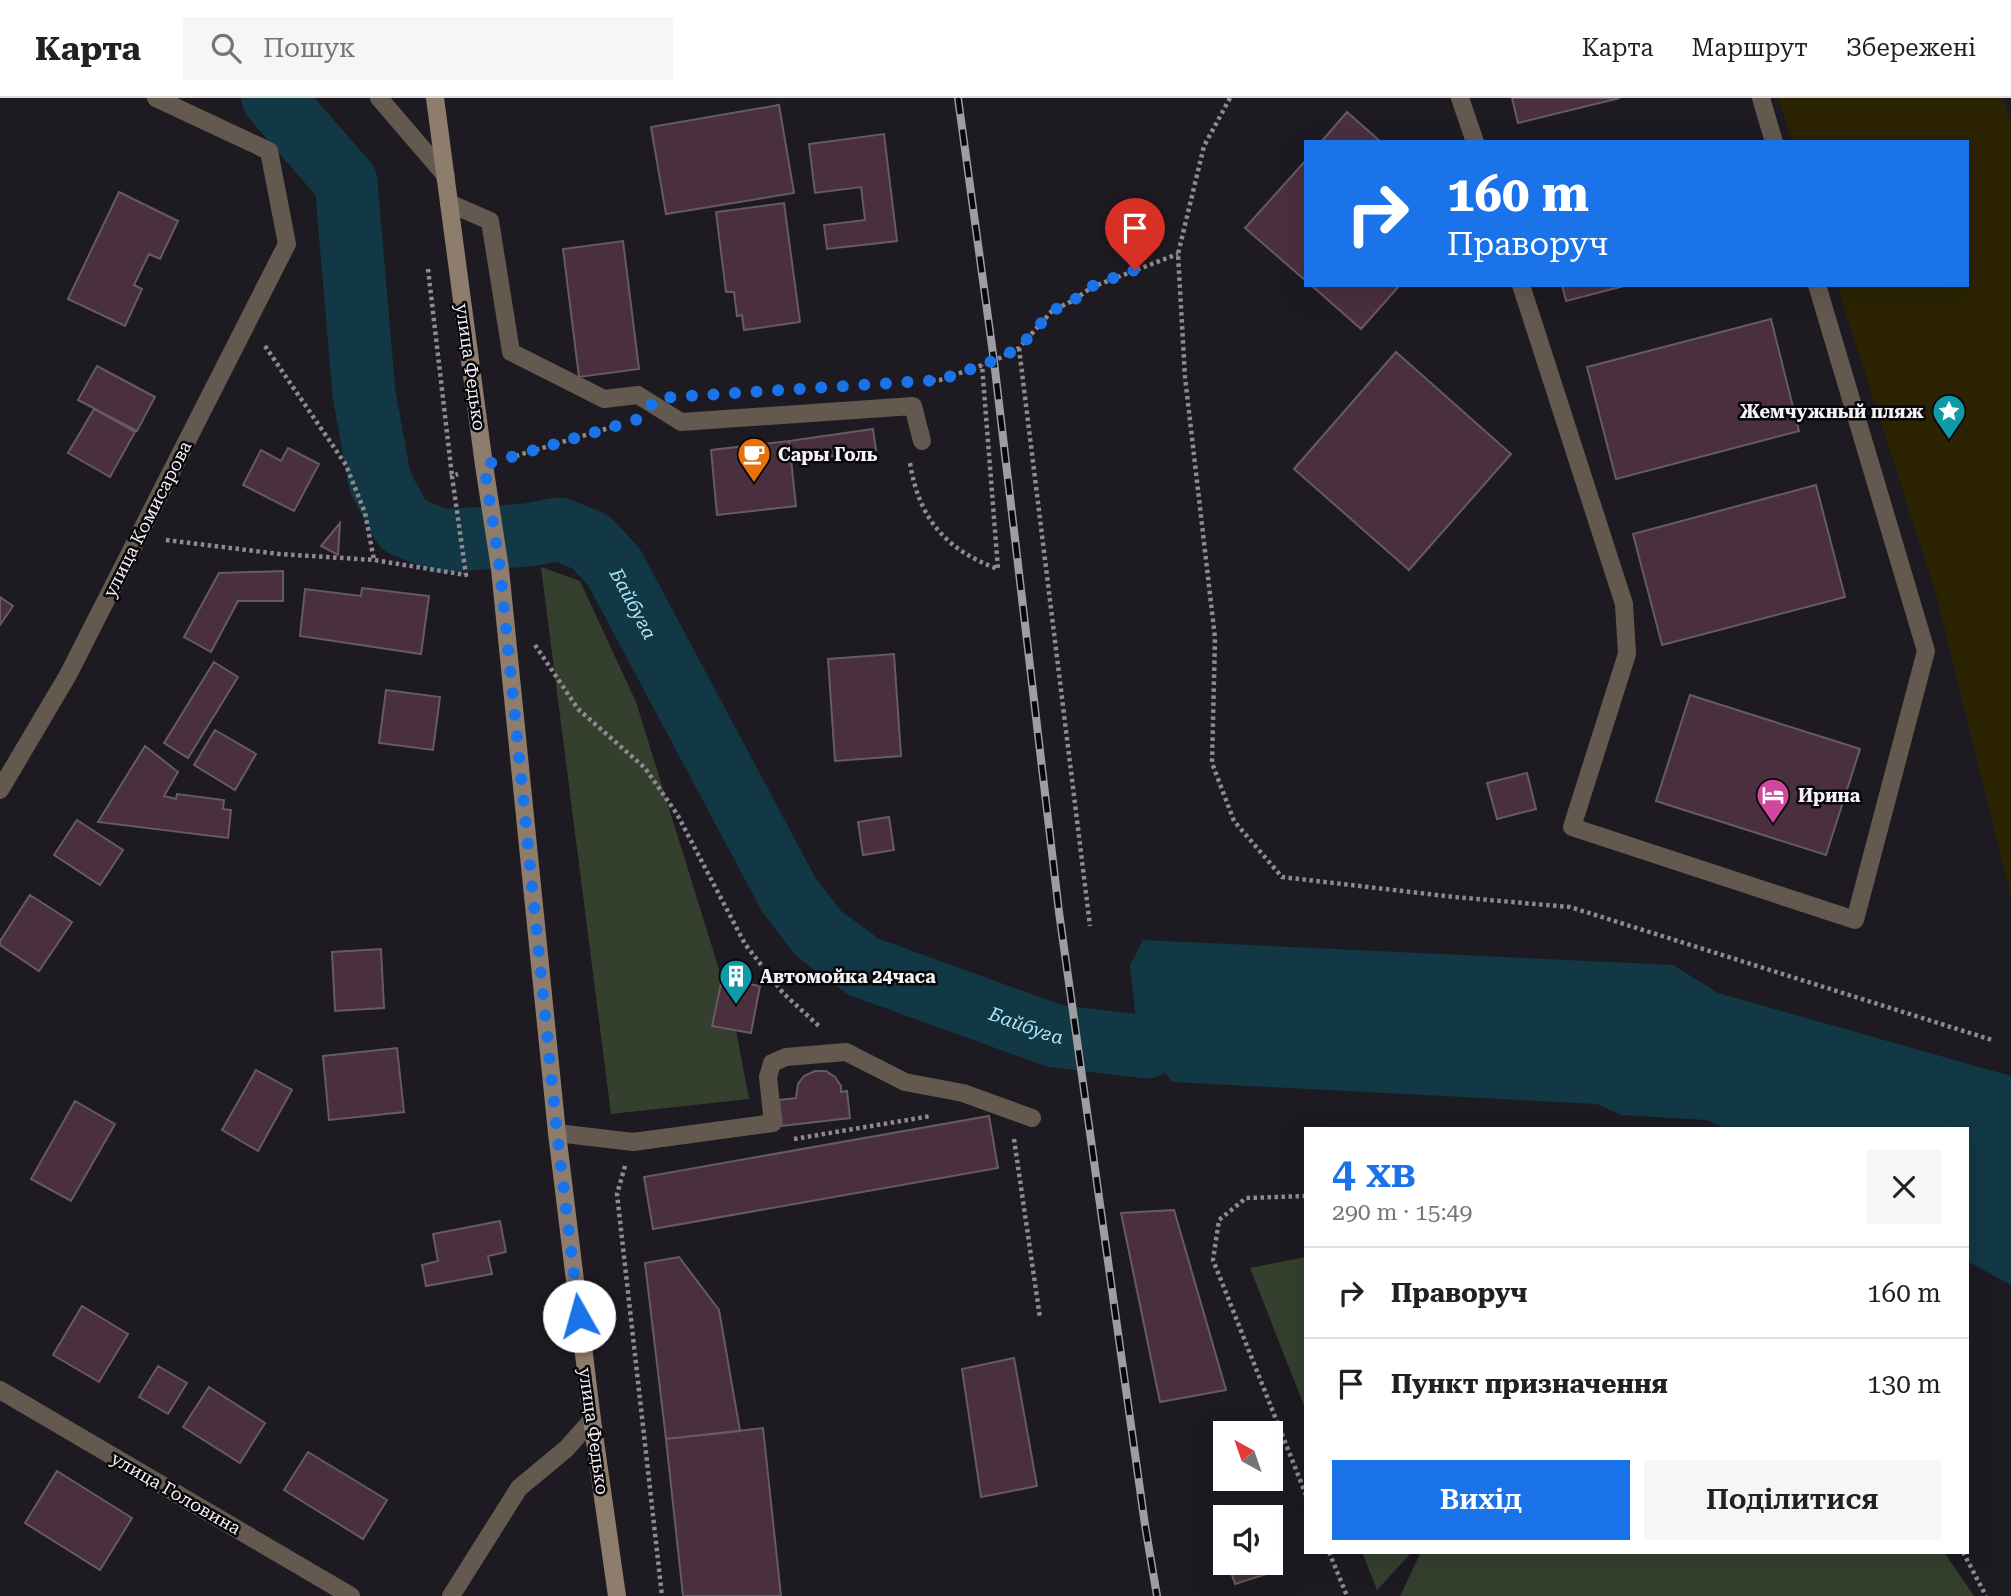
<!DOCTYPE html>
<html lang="uk">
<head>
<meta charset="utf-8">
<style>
  :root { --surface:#fff; --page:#f6f6f6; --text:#202124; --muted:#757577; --line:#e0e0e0; --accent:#1a73e8 }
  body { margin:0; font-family:"Roboto Serif",serif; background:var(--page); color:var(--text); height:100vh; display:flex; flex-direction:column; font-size:26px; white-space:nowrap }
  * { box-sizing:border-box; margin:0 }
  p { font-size:23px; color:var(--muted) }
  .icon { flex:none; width:38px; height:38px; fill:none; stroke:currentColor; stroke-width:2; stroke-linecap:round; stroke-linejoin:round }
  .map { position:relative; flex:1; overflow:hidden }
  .panel { position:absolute; left:1304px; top:1029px; width:665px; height:427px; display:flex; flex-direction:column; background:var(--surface); border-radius:0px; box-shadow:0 7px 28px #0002 }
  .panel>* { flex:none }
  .hud { position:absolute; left:1304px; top:42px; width:665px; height:147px; border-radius:0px; box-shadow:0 7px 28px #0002; background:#1a73e8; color:#fff; overflow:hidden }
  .needle { width:46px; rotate:320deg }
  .controls { position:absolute; left:1213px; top:1323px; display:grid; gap:14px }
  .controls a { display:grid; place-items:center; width:70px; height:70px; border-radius:0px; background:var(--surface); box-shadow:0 7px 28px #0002; font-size:35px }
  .pin { position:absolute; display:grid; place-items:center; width:60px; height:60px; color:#fff; margin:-72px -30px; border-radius:50% 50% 50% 0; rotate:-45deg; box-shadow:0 0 7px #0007 }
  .pin .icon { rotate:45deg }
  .me { position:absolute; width:77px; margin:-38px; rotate:353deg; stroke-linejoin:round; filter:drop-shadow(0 0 5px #0008) }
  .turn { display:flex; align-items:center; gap:24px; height:147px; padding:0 28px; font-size:32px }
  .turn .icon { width:91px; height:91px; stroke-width:2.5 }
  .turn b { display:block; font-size:49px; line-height:60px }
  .round { display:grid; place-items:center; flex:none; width:74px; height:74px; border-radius:0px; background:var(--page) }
  .headline { display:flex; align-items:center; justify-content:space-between; height:119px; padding:0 28px }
  h1 { font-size:42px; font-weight:600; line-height:52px; color:var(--accent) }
  .primary-button { display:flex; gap:14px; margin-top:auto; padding:14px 28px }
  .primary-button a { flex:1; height:80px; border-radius:0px; background:var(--accent); color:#fff; font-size:28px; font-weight:600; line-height:80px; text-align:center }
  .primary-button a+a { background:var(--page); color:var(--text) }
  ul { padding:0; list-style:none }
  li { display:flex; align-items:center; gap:21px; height:91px; padding:0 28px; border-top:2px solid var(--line) }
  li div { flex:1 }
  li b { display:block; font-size:26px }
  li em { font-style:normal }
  header { display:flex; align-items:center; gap:42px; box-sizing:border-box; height:98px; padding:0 35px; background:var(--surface); border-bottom:2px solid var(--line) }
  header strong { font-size:33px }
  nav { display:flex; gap:38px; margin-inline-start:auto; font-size:24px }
  .search { width:490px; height:63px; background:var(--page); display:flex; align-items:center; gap:18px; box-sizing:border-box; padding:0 24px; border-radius:0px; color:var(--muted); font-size:26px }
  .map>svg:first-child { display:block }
</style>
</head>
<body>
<header>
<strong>Карта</strong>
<div class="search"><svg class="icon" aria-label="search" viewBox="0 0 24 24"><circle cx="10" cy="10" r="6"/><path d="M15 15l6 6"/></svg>Пошук</div>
<nav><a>Карта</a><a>Маршрут</a><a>Збережені</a></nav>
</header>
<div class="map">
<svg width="2011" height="1498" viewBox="0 0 2011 1498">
  <rect width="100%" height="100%" fill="#1e1a22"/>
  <!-- green -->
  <path fill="#353f2e" d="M 541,469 L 580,483 L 636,604 L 722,881 L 712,927 L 736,932 L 749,1001 L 611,1016 Z
    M 1305,1159 L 1306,1159 L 1305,1310 L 1250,1170 Z
    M 1362,1454 L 1412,1454 L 1377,1492 Z
    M 1421,1454 L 1944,1454 L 1974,1498 L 1400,1498 Z"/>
  <!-- sand -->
  <path fill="#2b2302" d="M 1778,0 L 2002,0 L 2011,25 L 2011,799 L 1937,499 L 1837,187 L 1967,187 L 1967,44 L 1792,44 Z"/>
  <!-- water -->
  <path fill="#113844" d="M 1143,842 L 1673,867 L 1718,895 L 2011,978 L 2011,1187 L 1967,1163 L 1967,1031 L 1726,1031 L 1706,1022 L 1621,1017 L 1597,1006 L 1172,984 L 1147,949 L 1135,913 L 1130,867 Z"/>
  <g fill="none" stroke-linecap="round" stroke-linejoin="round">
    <!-- river -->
    <path stroke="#113844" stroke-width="63" id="s1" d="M 273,0 L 346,84 L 364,296 L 380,384 L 403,427 L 442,443 L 528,437 L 559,431 L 591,444 L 614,469 L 789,797 L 819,836 L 864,869 L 1055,938 L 1147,949"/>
  </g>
  <!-- building -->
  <path fill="#4a2f3f" stroke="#655b61" stroke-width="2" d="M 1512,0 L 1620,0 L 1518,25 Z
    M 779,7 L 794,95 L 666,116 L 651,29 Z
    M 1347,14 L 1381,44 L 1321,44 Z
    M 884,36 L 897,143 L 827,151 L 824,127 L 865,122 L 861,89 L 815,95 L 809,46 Z
    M 1306,62 L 1306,183 L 1245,130 Z
    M 119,94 L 178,123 L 160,161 L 149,156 L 134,187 L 142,191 L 125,228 L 68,201 Z
    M 784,105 L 800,224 L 744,232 L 742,217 L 737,218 L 734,194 L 726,194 L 716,114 Z
    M 623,143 L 639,271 L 579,279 L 563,151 Z
    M 1311,187 L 1400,187 L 1361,231 Z
    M 1562,187 L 1628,187 L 1566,203 Z
    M 1771,221 L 1799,333 L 1616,381 L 1587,269 Z
    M 1396,254 L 1511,356 L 1409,472 L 1294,371 Z
    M 97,268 L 155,299 L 137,333 L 78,302 Z
    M 94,311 L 135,334 L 110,379 L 68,355 Z
    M 873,331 L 876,352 L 792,364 L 789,343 Z
    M 789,343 L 796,408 L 717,417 L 711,352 Z
    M 288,350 L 319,366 L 294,413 L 243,387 L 261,352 L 281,363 Z
    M 1816,387 L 1845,499 L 1662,547 L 1633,436 Z
    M 340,425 L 338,457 L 321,448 Z
    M 283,473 L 283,503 L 238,503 L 211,554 L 184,539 L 219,475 Z
    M 362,490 L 429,498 L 421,556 L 300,538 L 305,491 L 361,498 Z
    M 0,499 L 13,508 L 0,527 Z
    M 894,556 L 901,658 L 835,663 L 828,561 Z
    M 214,564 L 238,579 L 188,660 L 164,645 Z
    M 386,592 L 440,599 L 433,652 L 379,645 Z
    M 1690,597 L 1860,651 L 1826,757 L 1656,703 Z
    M 215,632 L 256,656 L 235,692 L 194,667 Z
    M 145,648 L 178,674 L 164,698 L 176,701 L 177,696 L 224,702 L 223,711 L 231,712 L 228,740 L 98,724 Z
    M 1527,675 L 1536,711 L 1497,721 L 1487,685 Z
    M 889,719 L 894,752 L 863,757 L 858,724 Z
    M 77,722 L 123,752 L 100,787 L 54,757 Z
    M 30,797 L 72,824 L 39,873 L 0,847 L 0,843 Z
    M 381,851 L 384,910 L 335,913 L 332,854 Z
    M 722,881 L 760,888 L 751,935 L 712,928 Z
    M 397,950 L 404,1014 L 329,1022 L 323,958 Z
    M 256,972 L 292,992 L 258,1053 L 222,1032 Z
    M 815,973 L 826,973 L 835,979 L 841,988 L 841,994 L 847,993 L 850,1020 L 782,1028 L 779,1002 L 796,1000 L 798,986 L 804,978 Z
    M 75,1003 L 115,1026 L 71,1103 L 31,1081 Z
    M 989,1018 L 998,1070 L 653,1131 L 644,1079 Z
    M 1174,1112 L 1226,1292 L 1160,1304 L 1121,1115 Z
    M 500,1123 L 506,1154 L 488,1158 L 492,1176 L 426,1188 L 422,1167 L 438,1163 L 433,1136 Z
    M 679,1159 L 719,1212 L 740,1333 L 666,1341 L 645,1165 Z
    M 82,1208 L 128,1236 L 99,1284 L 53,1257 Z
    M 1014,1260 L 1037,1388 L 981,1399 L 962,1271 Z
    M 158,1268 L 187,1285 L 168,1316 L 139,1299 Z
    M 209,1289 L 265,1325 L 240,1365 L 183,1329 Z
    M 763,1330 L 781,1498 L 683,1498 L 666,1341 Z
    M 308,1354 L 387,1402 L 363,1441 L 284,1392 Z
    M 57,1373 L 132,1420 L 100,1472 L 25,1425 Z
    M 1270,1446 L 1279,1472 L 1235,1486 L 1228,1465 L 1270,1465 Z"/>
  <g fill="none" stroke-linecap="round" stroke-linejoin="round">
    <!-- path -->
    <path stroke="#8d8a91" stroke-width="4.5" stroke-dasharray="3.5 3.5" stroke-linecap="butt" d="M 1230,0 L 1204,48 L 1178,156 L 1185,279 L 1215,540 L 1212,665 L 1234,723 L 1282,779 L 1454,799 L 1570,809 L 1992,942
      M 428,171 L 452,378
      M 265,248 L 346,367 L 365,415 L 374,462
      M 1019,250 L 1090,828
      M 925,283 L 940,282 L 994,263 L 1019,250 L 1052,213 L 1074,202 L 1092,189 L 1178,156
      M 509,360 L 612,329
      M 910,365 C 919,421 946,452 998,471 L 982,267
      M 166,442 L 279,456 L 374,462 L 466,477 L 452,378 L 458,376
      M 535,547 L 578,611 L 645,670 L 677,716 L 745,846 L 783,895 L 820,929
      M 794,1041 L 931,1018
      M 1014,1041 L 1040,1220
      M 625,1068 L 617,1096 L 662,1498
      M 1306,1098 L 1246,1100 L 1219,1122 L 1213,1162 L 1306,1397
      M 1329,1454 L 1347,1498
      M 1963,1454 L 1986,1498"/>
    <!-- service -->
    <path stroke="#64594f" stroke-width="18" d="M 1460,0 L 1475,44
      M 1761,0 L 1774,44
      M 1521,187 L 1624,506 L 1627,556 L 1572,729 L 1855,822 L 1926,553 L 1817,187"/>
    <!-- minor -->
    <path stroke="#64594f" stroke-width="18" d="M 379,0 L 446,78
      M 449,105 L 490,123 L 511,254 L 604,301 L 638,297 L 681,324 L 913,308 L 922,343
      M 0,692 L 68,577 L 287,146 L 269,53 L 156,0
      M 557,1035 L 633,1044 L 773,1025 L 768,979 L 772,965 L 786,959 L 846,954 L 905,984 L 963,995 L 1032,1020
      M 0,1292 L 351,1498"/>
    <!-- tertiary -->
    <path stroke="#64594f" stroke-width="18" d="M 451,1498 L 519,1390 L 566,1351 L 592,1322"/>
    <!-- secondary -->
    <path stroke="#8e7c6c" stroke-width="18" d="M 435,0 L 484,367 L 500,471 L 557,1035 L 592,1322 L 617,1498"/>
    <defs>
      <path id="rail" d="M 958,0 L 994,263 L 1059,814 L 1145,1427 L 1157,1498"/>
    </defs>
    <!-- rail casing -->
    <use href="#rail" stroke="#9f9ca3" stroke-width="8"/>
    <!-- rail -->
    <use href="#rail" stroke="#070609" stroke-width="5" stroke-dasharray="16" stroke-linecap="butt"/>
  </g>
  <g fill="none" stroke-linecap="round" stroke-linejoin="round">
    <!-- route -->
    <path stroke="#1a73e8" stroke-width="12" stroke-dasharray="0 21.6" d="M 579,1218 L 557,1035 L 500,471 L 484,367 L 636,322 L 658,300 L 940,282 L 993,263 L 1019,250 L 1052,213 L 1074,202 L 1092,188 L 1135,172"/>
  </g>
  <!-- icons -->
  <defs>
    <symbol id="sight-pin" viewBox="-11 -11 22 30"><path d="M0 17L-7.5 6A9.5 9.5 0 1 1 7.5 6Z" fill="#0f9aa8" stroke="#070609"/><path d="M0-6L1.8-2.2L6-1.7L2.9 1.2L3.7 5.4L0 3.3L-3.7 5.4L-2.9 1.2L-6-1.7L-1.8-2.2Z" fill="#fff"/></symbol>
    <symbol id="cafe-pin" viewBox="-11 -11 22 30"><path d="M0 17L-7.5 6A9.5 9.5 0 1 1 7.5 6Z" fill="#e8710a" stroke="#070609"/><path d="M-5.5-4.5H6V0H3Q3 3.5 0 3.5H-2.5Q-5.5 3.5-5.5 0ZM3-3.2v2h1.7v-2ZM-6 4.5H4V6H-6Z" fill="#fff"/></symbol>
    <symbol id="hotel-pin" viewBox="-11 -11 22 30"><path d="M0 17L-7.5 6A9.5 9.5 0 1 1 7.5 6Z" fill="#d1479c" stroke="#070609"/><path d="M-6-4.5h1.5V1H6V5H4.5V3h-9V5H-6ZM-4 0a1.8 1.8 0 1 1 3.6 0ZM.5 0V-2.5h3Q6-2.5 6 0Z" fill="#fff"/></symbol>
    <symbol id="building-pin" viewBox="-11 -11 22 30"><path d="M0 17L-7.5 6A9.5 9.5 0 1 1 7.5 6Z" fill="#0f9aa8" stroke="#070609"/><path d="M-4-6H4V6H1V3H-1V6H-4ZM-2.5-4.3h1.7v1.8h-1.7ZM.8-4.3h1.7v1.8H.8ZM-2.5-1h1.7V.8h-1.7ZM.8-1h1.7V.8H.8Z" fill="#fff"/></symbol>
  </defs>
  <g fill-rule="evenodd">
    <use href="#sight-pin" x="1930" y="294" width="38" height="52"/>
    <use href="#cafe-pin" x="735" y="337" width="38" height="52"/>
    <use href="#hotel-pin" x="1754" y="678" width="38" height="52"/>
    <use href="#building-pin" x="717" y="859" width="38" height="52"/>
  </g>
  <g text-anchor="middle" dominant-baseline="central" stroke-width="5" stroke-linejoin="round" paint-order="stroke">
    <!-- street labels -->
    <g font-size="18" fill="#f4f1f7" stroke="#070609">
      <text transform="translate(471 269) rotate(82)">улица Федько</text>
      <text transform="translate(147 421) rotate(-63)">улица Комисарова</text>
      <text transform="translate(594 1333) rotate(82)">улица Федько</text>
      <text transform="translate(176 1395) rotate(30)">улица Головина</text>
    </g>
    <!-- poi labels -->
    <g font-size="18" font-weight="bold" fill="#f4f1f7" stroke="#070609" text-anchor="start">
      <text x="1924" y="313" text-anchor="end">Жемчужный пляж</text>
      <text x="778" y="356">Сары Голь</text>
      <text x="1798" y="697">Ирина</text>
      <text x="760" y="878">Автомойка 24часа</text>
    </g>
    <!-- water labels -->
    <g font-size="19" font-style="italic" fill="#aee5f8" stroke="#070609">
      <text stroke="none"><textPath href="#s1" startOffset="732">Байбуга</textPath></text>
      <text stroke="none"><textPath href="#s1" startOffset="1340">Байбуга</textPath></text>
    </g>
  </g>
</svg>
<div class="controls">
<a><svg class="needle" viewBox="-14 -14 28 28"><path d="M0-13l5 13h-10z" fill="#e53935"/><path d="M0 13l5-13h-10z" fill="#757577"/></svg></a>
<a><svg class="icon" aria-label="sound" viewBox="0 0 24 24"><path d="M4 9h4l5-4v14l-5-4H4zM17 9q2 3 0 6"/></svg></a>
</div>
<div class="pin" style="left:1135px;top:172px;background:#d93025"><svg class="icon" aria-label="arrive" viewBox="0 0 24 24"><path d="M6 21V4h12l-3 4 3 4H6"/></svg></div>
<svg class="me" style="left:579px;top:1218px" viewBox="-20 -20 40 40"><circle r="19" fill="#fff"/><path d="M0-13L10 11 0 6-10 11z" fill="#1a73e8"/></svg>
<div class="hud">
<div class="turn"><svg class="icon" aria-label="right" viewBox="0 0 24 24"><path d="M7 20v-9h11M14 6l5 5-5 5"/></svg><div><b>160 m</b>Праворуч</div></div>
</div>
<section class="panel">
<div class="headline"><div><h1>4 хв</h1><p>290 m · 15:49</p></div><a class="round"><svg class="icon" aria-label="close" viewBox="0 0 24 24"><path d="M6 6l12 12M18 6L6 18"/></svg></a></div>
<ul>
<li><svg class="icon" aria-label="right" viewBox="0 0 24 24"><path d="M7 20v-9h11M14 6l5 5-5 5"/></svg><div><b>Праворуч</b></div><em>160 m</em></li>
<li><svg class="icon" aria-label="arrive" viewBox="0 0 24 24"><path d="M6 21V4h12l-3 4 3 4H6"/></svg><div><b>Пункт призначення</b></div><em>130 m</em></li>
</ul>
<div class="primary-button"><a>Вихід</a><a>Поділитися</a></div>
</section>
</div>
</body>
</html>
